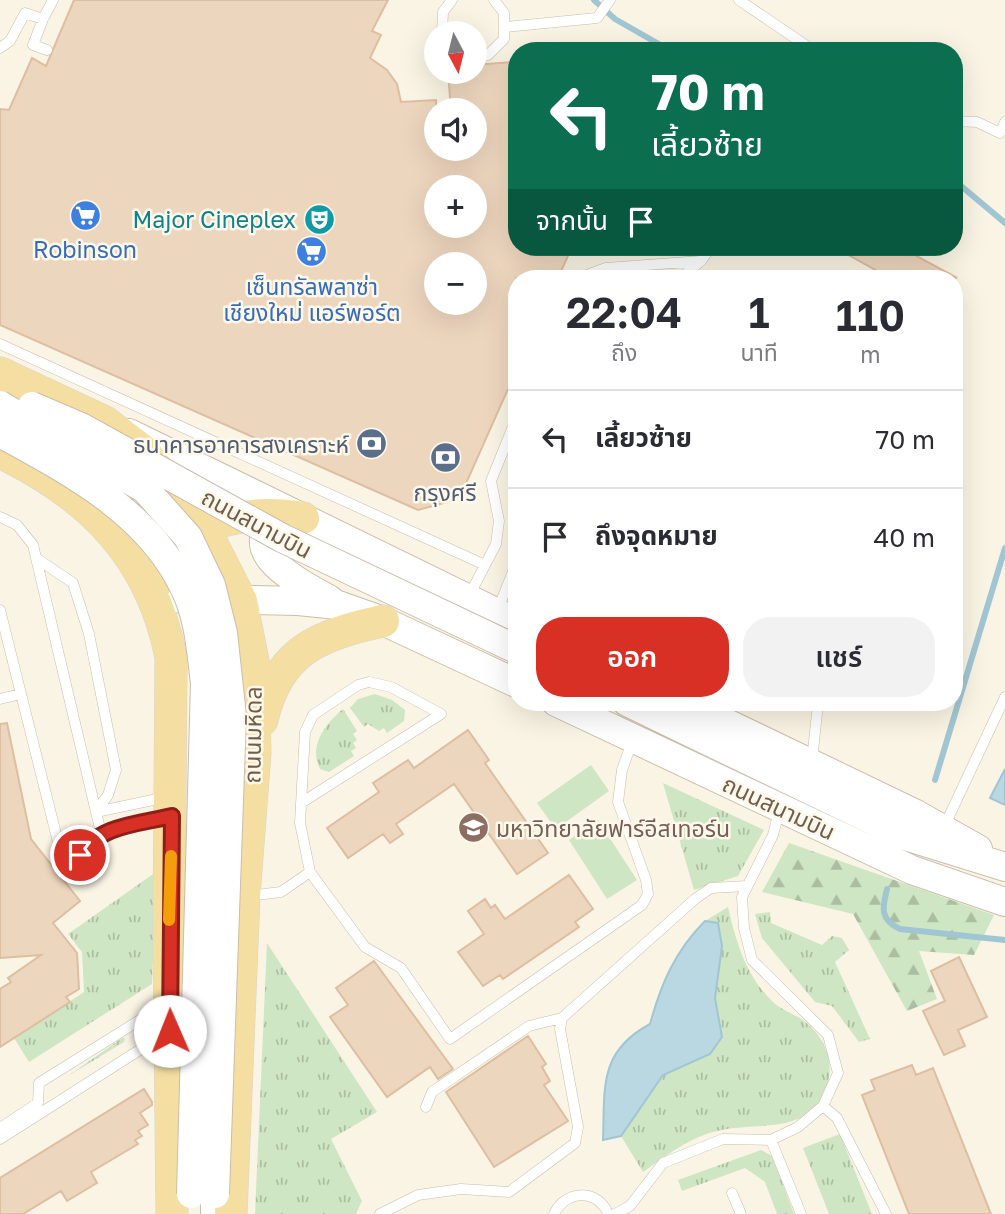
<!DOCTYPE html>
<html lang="th">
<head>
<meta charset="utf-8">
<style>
  :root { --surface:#fff; --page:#f2f2f3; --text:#2b2b33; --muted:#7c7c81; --line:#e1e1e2; --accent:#d93025 }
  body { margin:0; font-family:"Golos Text","Noto Sans Thai",sans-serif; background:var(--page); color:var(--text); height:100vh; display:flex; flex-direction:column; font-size:26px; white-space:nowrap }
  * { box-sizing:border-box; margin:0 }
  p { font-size:23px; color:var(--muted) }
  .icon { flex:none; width:38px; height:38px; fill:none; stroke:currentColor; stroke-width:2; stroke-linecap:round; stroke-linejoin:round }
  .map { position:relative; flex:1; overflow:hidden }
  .sheet { position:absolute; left:508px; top:270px; width:455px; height:441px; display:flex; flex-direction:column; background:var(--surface); border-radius:28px; box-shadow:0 7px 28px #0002 }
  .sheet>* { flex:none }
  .hud { position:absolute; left:508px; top:42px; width:455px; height:214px; border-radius:28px; box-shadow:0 7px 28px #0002; background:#0b6e4f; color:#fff; overflow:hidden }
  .needle { width:46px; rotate:173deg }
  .fabs { position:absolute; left:424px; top:21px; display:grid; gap:14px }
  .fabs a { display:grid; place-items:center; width:63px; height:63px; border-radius:50%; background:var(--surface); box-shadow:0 7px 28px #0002; font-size:35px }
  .pin { position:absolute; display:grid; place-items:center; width:60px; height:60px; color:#fff; margin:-30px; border:4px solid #fff; border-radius:50%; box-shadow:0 2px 7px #0007 }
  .me { position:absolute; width:77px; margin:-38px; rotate:359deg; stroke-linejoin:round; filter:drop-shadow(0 0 5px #0008) }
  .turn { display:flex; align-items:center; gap:24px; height:147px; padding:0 28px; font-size:32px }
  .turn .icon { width:91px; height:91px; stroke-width:2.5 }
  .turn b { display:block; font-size:49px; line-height:60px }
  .then { display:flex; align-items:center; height:66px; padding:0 28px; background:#0003; gap:14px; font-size:26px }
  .eta { display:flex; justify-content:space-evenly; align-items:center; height:119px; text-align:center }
  .eta b { font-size:42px; font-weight:600; line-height:49px }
  .button { display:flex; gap:14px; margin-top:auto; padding:14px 28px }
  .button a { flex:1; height:80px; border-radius:28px; background:var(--accent); color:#fff; font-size:28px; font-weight:600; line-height:80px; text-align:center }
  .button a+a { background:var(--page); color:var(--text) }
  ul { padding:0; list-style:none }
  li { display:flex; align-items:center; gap:21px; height:98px; padding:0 28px; border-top:2px solid var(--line) }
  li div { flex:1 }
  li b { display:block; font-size:26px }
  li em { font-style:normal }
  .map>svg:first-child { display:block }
</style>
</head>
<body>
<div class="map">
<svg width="1005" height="1214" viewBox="0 0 1005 1214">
  <defs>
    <pattern id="grass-tufts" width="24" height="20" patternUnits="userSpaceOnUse" patternTransform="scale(1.75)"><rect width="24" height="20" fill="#cee6c4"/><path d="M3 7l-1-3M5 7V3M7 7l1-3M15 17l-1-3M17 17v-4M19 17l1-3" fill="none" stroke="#acbea1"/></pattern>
    <pattern id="forest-firs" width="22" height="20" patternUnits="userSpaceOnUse" patternTransform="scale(1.75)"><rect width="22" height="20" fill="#cee6c4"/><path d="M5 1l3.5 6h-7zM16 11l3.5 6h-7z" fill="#acbea1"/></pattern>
  </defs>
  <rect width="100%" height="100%" fill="#faf4e4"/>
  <!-- grass -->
  <path fill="url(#grass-tufts)" d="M 375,694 L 392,700 L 405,710 L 404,721 L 387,733 L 384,728 L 379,731 L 368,724 L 364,727 L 350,708 L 358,699 Z
    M 343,709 L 357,731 L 353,734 L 357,740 L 353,743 L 356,748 L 351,751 L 354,756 L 329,772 L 320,769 C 308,746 326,723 343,709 Z
    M 663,783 L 764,830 L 738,876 L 694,890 Z
    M 156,872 L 152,984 L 29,1062 L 14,1038 L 84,992 L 82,952 L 68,934 Z
    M 728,907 C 736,942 746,976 773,1002 C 780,1009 791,1013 800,1018 C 825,1035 837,1063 825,1091 C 807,1136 755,1121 717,1131 C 690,1137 666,1156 643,1172 L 621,1136 L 663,1075 L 710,1054 L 722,1037 L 715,998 L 722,946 L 718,924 L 705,921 Z
    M 770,912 L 771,923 L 822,945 L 832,936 L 842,938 L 849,950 L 835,962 L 870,1039 L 859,1042 L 832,1006 L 815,1002 L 762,938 L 755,914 Z
    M 267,943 L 377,1112 L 331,1139 L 362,1201 L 356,1214 L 255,1214 Z
    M 122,1038 L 125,1038 L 124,1042 L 68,1076 Z
    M 840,1134 L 872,1214 L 829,1214 L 803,1148 Z
    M 761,1150 L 772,1156 L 794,1214 L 777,1214 L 765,1182 L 745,1168 L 682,1191 L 678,1180 Z"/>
  <!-- forest -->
  <path fill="url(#forest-firs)" d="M 789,843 L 994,915 L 974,955 L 919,951 L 937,999 L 907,1011 L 853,914 L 762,892 Z"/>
  <!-- park -->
  <path fill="#cee6c4" d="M 591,765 L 609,791 L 556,829 L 537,803 Z
    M 598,820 L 637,880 L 607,899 L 569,840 Z"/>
  <!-- water -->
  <path fill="#bad8e2" stroke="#a1c6d3" stroke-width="2" d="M 1005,769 L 1005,805 L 990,798 Z
    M 705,921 L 718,923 L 722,946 L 715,998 L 722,1037 L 710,1054 L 663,1075 L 621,1136 L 603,1140 C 605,1088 598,1052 650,1024 C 661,984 675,951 705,921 Z"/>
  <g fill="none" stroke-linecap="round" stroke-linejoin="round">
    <!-- stream -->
    <path stroke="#a1c6d3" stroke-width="6" d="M 594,0 L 615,19 L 671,51
      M 954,180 L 1005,223
      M 935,780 L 1005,548
      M 887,889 C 882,908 880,920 900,929 L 1005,940"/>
  </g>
  <!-- building -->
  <path fill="#edd6be" stroke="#debea0" stroke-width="2" fill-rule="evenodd" d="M 74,0 L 388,0 L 372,31 L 381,35 L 370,58 L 387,70 L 397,84 L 401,102 L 436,100 L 436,149 L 474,149 L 474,110 L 451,110 L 448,72 L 474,72 L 474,65 L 514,62 L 516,247 L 572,247 L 558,278 L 516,278 L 516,371 L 464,488 L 447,502 L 418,510 L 0,325 L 0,109 L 9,110 L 32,58 L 46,66 ZM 436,187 L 474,187 L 474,226 L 436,226 ZM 436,264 L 474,264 L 474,303 L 436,303 Z
    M 834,247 L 900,247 L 957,278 L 890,278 Z
    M 7,723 L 31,839 L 80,901 L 53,923 L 77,953 L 79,989 L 66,997 L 70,1002 L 0,1047 L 0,989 L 11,982 L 8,978 L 41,955 L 0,958 L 0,724 Z
    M 468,730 L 489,760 L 485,763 L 548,853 L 517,874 L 454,784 L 396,824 L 403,834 L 390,843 L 383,834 L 348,858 L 327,828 L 379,792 L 373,783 L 408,760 L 414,768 Z
    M 569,875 L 593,909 L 575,922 L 579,927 L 503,979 L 500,975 L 483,986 L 458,952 L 484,934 L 468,911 L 485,899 L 491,908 L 495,905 L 505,919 Z
    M 959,957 L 987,1017 L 958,1030 L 965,1046 L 944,1055 L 923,1011 L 945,1001 L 931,971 Z
    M 374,961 L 453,1069 L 438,1079 L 430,1067 L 387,1097 L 330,1017 L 348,1005 L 336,988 Z
    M 528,1036 L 546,1064 L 542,1067 L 550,1081 L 544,1085 L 568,1121 L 494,1167 L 446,1092 Z
    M 912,1065 L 916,1075 L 933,1068 L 991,1214 L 909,1214 L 862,1095 L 875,1090 L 871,1080 Z
    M 144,1089 L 152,1102 L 152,1105 L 140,1113 L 148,1125 L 138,1131 L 142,1136 L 135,1140 L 138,1144 L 91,1172 L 97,1183 L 67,1201 L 61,1191 L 23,1214 L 0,1214 L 0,1178 Z"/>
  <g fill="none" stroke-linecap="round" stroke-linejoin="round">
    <defs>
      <path id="service" d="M 739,0 L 814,51
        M 43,19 L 33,45 L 47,50
        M 506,27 L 597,18 L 610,0
        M 442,33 L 443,12 L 452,0
        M 0,48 L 10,41 L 25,13 L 43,19 L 53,0
        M 474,58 L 488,55 L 504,39 L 504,13 L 494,0
        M 954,121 L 977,122 L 1000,133 L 1005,122
        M 579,278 L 606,268 L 701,261
        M 680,278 L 701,261 L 711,247
        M 0,344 L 485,565
        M 516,474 L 516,483
        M 0,517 L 17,525 L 33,545 L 101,833
        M 36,558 L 73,583 L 89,634 L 116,770 L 108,795 L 96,812
        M 468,598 L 496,544 L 499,521 L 491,481 L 516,419
        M 498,609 L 516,564
        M 0,610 L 64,866 L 72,867 L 88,842 L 101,833 L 164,818
        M 0,699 L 21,694
        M 812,760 L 818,704 L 813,702
        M 301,803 L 441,714 L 391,687 L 369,682 L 358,685 L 313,715 L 305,732 L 300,823 L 310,872 L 365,947 L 401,968 L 450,1039 L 642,905 L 648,894 L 646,880 L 618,802 L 622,770 L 633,739
        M 96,812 L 167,797
        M 944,827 L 1005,697
        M 248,896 L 281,892 L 310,872
        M 823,1106 L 837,1118 L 886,1214
        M 426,1107 L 432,1092 L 529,1026 L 562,1018
        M 0,1128 L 38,1103 L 39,1083 L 164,1005
        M 0,1139 L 163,1035
        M 771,1140 L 801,1214
        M 732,1193 L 741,1214
        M 380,1214 L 418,1195 L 461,1189 L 509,1192 L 575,1143 L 578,1127 L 560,1029 L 562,1018 L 695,899 L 711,888 L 747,886
        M 554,1214 C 565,1190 598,1188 608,1214
        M 615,1214 L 630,1206 L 663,1163 L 723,1139 L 771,1140 L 798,1127 L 823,1106 L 838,1073 L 828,1035 L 752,960 L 744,928 L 742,897 L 773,835 L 779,811"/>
      <path id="secondary" d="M 129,433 L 516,622
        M 284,514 C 229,550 301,583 330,600
        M 156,598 L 298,601 L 338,605 L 383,621 L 516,683
        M 556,702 L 912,870 L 1005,902
        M 627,702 L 905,836 L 1005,867
        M 683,702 L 914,813 L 978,849
        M 215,1214 L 215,1194"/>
      <path id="primary" d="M 0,373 L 105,422 L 143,451 L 203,526 L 241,601 L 253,661 L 255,753 L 244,896 L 231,1214
        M 0,452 C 91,496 151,556 171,657 L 169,933 L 172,1214
        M 155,585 C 158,577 160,566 165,559 C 196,517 255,510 303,518
        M 262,720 C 278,650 319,635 383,621"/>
    </defs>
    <!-- service casing -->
    <use href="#service" stroke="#cabcab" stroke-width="11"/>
    <!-- secondary casing -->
    <use href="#secondary" stroke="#cdbdaa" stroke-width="30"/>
    <!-- primary casing -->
    <use href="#primary" stroke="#dad5d0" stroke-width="33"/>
    <!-- service -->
    <use href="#service" stroke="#fff" stroke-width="10"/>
    <!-- secondary -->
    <use href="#secondary" stroke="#fff" stroke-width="28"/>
    <!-- primary -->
    <use href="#primary" stroke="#f4dea2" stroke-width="32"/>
    <defs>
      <path id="secondary-bridge" d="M 0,405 L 145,489 L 188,537 L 211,585 L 223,633 L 232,716 L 215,1194
        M 32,406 L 81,427 L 282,538 L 516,649
        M 0,433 C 71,472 149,512 185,589 C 199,617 201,652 205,683 L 191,1194"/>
    </defs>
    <!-- secondary-bridge casing -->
    <use href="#secondary-bridge" stroke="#cdbdaa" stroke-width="30" stroke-linecap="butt"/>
    <!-- secondary-bridge -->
    <use href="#secondary-bridge" stroke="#fff" stroke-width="28"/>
  </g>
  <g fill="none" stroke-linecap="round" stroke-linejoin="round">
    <defs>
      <path id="route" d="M 80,855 C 99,825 139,824 172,816 L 170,1031"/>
    </defs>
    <!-- route casing -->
    <use href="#route" stroke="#8d1f18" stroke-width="18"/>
    <!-- route -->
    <use href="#route" stroke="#d93025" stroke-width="12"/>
    <!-- slow -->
    <path stroke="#f59e0b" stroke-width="12" d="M 169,920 L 171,856"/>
  </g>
  <!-- icons -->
  <defs>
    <symbol id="supermarket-disc" viewBox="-11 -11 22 22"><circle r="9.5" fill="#3f7fe0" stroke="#fdf8ea"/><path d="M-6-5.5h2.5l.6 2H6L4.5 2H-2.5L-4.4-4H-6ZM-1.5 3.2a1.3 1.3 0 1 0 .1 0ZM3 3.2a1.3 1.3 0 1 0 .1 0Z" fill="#fff"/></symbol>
    <symbol id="theatre-disc" viewBox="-11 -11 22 22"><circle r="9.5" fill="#0f9aa8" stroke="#fdf8ea"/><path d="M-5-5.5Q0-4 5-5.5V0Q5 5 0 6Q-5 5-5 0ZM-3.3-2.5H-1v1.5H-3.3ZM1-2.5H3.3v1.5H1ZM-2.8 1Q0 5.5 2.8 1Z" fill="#fff"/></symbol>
    <symbol id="bank-disc" viewBox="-11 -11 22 22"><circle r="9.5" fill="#5c6f8a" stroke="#fdf8ea"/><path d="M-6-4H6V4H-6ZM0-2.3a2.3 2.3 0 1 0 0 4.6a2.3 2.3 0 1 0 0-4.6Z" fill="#fff"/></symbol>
    <symbol id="university-disc" viewBox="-11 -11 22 22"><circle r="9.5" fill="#8d6e63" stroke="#fdf8ea"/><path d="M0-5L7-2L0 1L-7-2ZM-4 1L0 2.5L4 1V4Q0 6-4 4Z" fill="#fff"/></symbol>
  </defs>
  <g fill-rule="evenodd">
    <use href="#supermarket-disc" x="68" y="198" width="35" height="35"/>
    <use href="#theatre-disc" x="302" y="202" width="35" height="35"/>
    <use href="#supermarket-disc" x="294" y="234" width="35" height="35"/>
    <use href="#bank-disc" x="354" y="426" width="35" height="35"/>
    <use href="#bank-disc" x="428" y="440" width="35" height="35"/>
    <use href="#university-disc" x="456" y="810" width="35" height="35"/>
  </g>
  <g text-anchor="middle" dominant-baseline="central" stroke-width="5" stroke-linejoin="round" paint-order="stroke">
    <!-- culture labels -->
    <g font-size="23" fill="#0d838f" stroke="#fdf8ea" text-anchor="end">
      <text x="296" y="219">Major Cineplex</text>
    </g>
    <!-- shop labels -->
    <g font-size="23" fill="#366cbe" stroke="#fdf8ea">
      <text x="85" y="249">Robinson</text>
      <text x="312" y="286">เซ็นทรัลพลาซ่า<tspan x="312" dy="26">เชียงใหม่ แอร์พอร์ต</tspan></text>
    </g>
    <!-- service labels -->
    <g font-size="23" fill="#4e5e75" stroke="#fdf8ea" text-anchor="end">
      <text x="349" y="444">ธนาคารอาคารสงเคราะห์</text>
      <text x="445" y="492" text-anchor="middle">กรุงศรี</text>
    </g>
    <!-- street labels -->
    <g font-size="23" fill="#705d4c" stroke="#fdf8ea">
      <text transform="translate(257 523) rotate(28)">ถนนสนามบิน</text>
      <text transform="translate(252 735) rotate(-89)">ถนนมหิดล</text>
      <text transform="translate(779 807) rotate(25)">ถนนสนามบิน</text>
    </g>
    <!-- education labels -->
    <g font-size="23" fill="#785e54" stroke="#fdf8ea" text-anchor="start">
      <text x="496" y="828">มหาวิทยาลัยฟาร์อีสเทอร์น</text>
    </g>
  </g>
</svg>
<div class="fabs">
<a><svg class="needle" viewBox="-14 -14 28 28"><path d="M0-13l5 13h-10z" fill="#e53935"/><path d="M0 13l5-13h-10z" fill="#7c7c81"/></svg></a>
<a><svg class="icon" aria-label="sound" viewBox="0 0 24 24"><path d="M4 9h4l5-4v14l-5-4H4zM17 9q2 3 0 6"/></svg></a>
<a>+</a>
<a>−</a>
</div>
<div class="pin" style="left:80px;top:855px;background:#d93025"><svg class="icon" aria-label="arrive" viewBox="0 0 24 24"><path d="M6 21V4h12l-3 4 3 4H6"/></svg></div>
<svg class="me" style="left:170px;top:1031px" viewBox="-20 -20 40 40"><circle r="19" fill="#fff"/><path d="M0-13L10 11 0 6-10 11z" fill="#d93025"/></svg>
<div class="hud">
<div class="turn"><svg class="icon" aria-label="left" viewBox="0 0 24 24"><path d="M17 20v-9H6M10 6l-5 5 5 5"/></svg><div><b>70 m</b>เลี้ยวซ้าย</div></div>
<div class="then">จากนั้น<svg class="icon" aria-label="arrive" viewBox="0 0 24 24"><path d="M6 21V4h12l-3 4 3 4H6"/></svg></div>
</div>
<section class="sheet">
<div class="eta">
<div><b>22:04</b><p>ถึง</p></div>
<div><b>1</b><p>นาที</p></div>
<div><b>110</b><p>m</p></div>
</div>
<ul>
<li><svg class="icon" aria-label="left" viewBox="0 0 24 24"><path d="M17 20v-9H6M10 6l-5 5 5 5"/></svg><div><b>เลี้ยวซ้าย</b></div><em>70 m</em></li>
<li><svg class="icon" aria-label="arrive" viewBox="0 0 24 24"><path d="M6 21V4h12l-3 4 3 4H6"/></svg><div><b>ถึงจุดหมาย</b></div><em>40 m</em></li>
</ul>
<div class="button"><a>ออก</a><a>แชร์</a></div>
</section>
</div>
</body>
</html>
